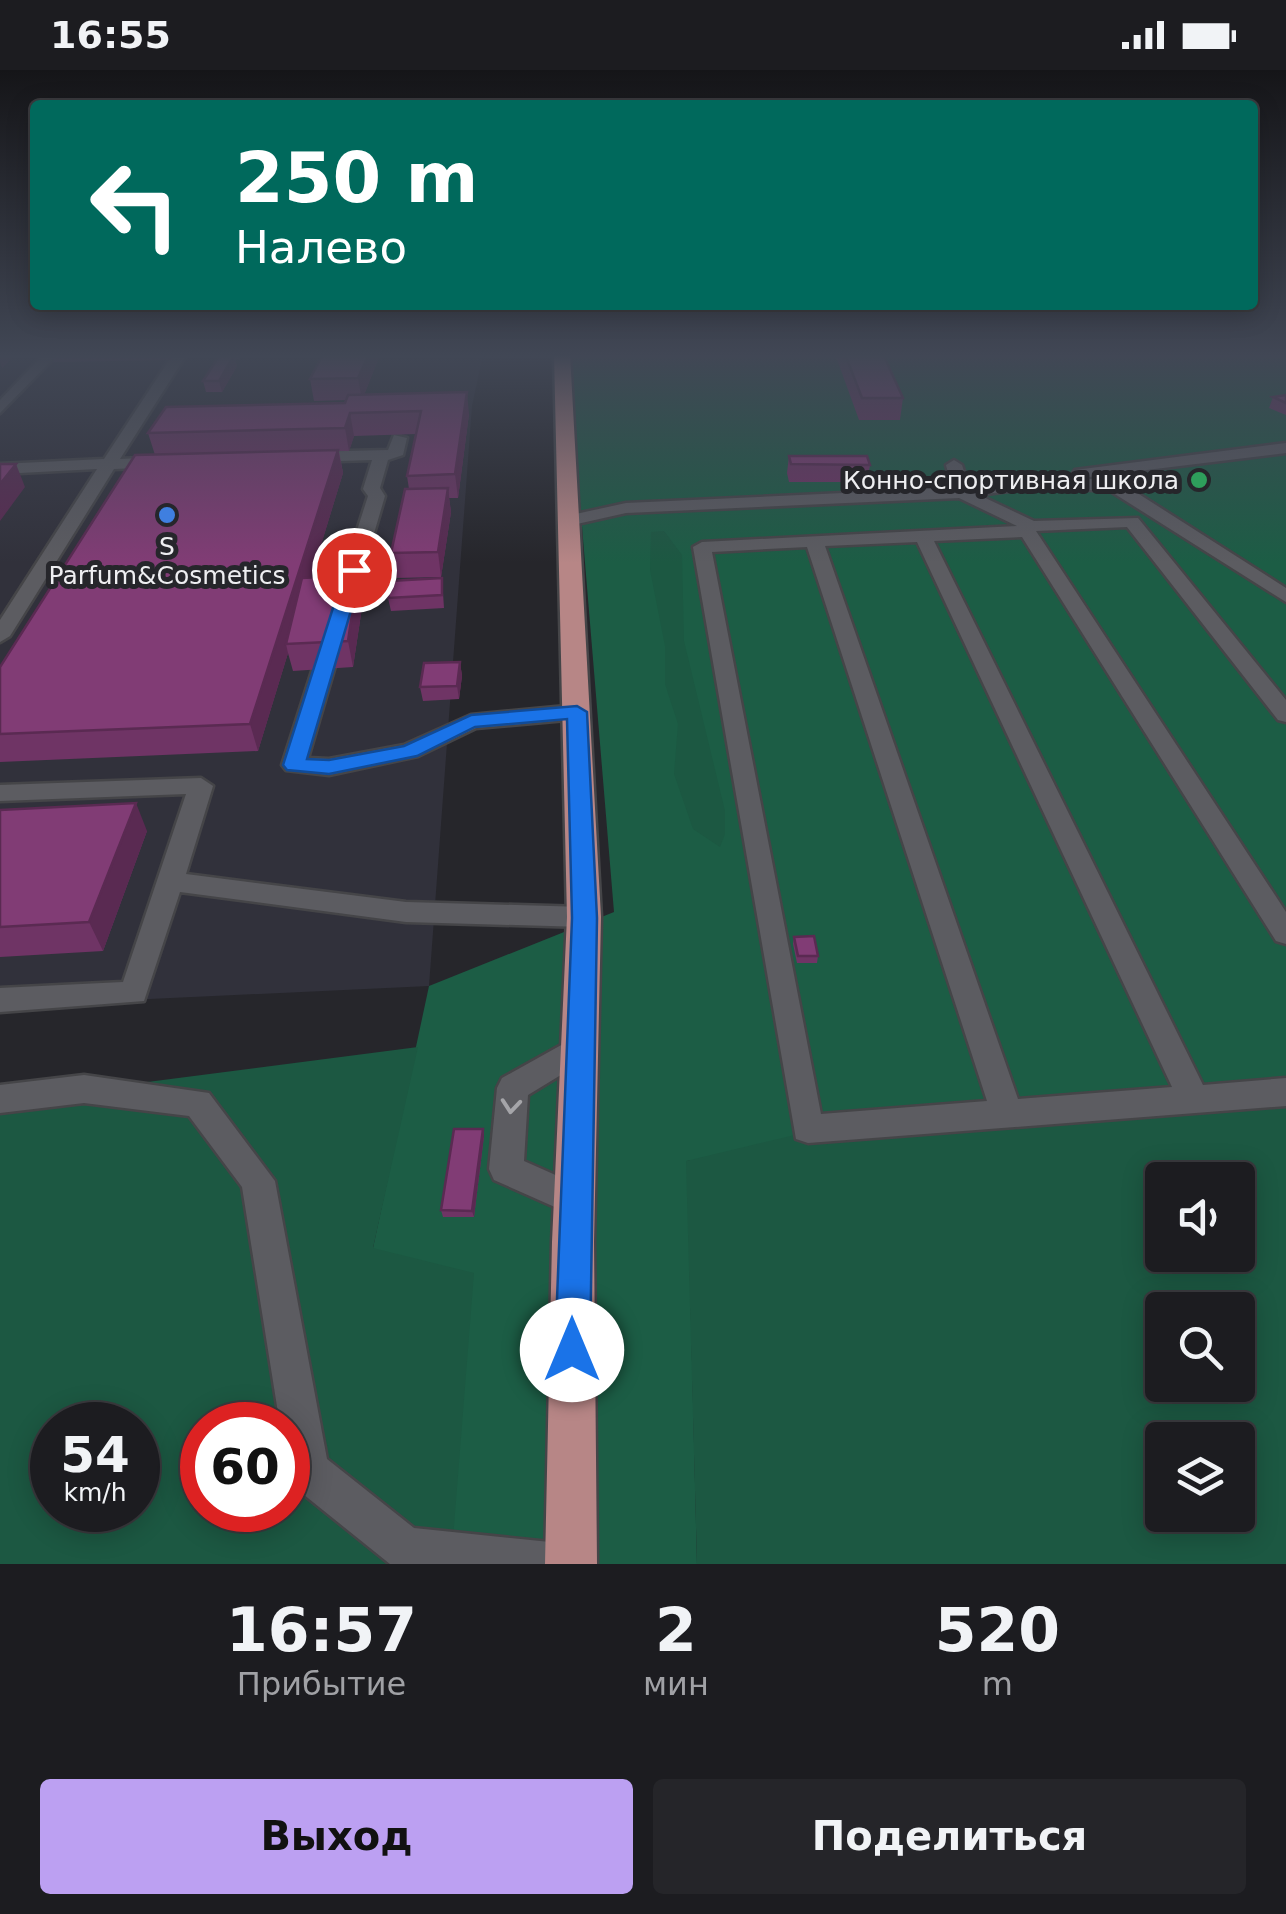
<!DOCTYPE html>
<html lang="ru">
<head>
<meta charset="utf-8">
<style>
  :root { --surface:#1c1c20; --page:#252529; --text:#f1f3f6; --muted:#a0a1a5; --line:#3a3a3e; --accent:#bca0f2 }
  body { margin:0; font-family:"DejaVu Sans",sans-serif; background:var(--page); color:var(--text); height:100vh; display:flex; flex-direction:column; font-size:38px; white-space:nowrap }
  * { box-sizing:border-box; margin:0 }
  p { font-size:32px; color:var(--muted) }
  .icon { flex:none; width:55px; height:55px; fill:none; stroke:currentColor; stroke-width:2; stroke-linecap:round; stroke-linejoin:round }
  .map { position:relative; height:1494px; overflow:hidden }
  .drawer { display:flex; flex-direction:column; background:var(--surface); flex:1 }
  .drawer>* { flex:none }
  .guide { position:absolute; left:30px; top:30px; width:1228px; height:210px; border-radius:10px; box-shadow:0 5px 25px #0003,0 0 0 2px var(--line); background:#00695c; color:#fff; overflow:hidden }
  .fabs { position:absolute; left:1145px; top:1092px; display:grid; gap:20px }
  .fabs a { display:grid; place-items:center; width:110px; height:110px; border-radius:10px; background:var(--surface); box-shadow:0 5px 25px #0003,0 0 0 2px var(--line); font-size:50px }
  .speed { position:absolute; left:30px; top:1332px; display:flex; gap:20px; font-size:50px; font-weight:700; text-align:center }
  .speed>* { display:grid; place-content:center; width:130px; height:130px; border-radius:50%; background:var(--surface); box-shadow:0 5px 25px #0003,0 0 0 2px var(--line); line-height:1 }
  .speed small { font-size:25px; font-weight:400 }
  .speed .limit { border:15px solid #d22; background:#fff; color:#111 }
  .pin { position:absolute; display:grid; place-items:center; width:85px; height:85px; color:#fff; margin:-42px; border:5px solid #fff; border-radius:50%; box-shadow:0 2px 10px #0007 }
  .me { position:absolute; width:110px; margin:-55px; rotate:0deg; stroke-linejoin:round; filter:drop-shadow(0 0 8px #0008) }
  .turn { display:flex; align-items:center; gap:35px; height:210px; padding:0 40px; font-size:45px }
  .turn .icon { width:130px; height:130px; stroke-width:2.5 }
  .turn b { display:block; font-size:70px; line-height:85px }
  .eta { display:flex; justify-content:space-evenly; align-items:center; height:170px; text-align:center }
  .eta b { font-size:60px; font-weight:800; line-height:70px }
  .action { display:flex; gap:20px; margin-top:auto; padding:20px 40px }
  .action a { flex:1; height:115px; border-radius:10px; background:var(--accent); color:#111; font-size:40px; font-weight:800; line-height:115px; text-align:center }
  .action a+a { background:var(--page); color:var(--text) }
  .status { display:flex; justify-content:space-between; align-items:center; height:70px; padding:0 50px; background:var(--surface); direction:ltr }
  .status svg { height:28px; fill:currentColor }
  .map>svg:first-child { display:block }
</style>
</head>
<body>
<div class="status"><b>16:55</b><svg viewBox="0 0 49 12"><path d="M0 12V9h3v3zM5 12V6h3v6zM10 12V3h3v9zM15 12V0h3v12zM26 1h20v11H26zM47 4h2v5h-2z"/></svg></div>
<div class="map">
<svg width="1286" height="1494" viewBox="0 0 1286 1494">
  <rect width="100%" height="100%" fill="#26262b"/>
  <!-- built -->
  <path fill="#31313b" d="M 0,284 L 483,284 L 472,336 L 429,916 L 0,936 Z"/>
  <!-- green -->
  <path fill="#1c5d45" d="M 572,284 L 1286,284 L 1286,1013 L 687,1091 L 697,1494 L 451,1494 L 373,1178 L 429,916 L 614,842 L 569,300 Z"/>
  <!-- forest -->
  <path fill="#1c5842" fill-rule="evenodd" d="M 664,461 L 682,485 L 684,571 L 725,741 L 725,764 L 720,777 L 693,759 L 674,704 L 678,654 L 665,614 L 665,576 L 650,500 L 651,462 Z
    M 418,977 L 373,1178 L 474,1203 L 451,1494 L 0,1494 L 0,1031 ZM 52,1355 L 138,1355 L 138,1440 L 52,1440 ZM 202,1355 L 288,1355 L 288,1440 L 202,1440 Z
    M 1286,1013 L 1286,1494 L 697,1494 L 686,1091 L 799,1064 ZM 1162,1110 L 1238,1110 L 1238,1185 L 1162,1185 ZM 1162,1240 L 1238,1240 L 1238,1315 L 1162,1315 ZM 1162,1370 L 1238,1370 L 1238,1445 L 1162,1445 Z"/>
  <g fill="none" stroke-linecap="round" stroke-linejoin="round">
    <defs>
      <path id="minor" d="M 44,284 L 58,284 L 0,343 L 0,330 Z
        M 173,284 L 187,284 L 120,389 L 163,387 L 171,392 L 163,397 L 114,399 L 10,566 L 0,572 L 0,550 L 97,399 L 0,404 L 0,394 L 104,389 Z
        M 394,365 L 407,368 L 403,385 L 388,390 L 380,418 L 385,426 L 308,688 L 329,689 L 404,675 L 471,645 L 577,635 L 588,642 L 577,649 L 476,658 L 418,686 L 329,705 L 286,700 L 282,695 L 368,426 L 363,419 L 372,390 L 308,392 L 300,387 L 308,382 L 388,380 Z
        M 1286,373 L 1286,383 L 1081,408 L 1120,412 L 1286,518 L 1286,532 L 1110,421 L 1038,417 L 979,425 L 1034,451 L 1138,448 L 1286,630 L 1286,652 L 1278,650 L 1127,457 L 1036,461 L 1286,842 L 1286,874 L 1276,871 L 1022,467 L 934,471 L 1203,1015 L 1286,1008 L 1286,1036 L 808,1073 L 796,1069 L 693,477 L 702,472 L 1017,456 L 959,428 L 626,443 L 568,456 L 562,455 L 562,447 L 626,433 L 952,418 L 946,395 L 954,390 L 962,395 L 969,417 L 1019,409 L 1081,408 L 1073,403 L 1075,400 ZM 917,472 L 1172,1017 L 1018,1029 L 825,476 ZM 807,477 L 987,1031 L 821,1044 L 712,482 Z
        M 201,708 L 213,716 L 186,804 L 406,832 L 584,837 L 594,840 L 598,847 L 594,854 L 584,857 L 406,852 L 180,822 L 144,931 L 0,942 L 0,918 L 123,912 L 186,724 L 0,731 L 0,715 Z
        M 581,964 L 592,968 L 596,977 L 592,986 L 528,1025 L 524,1091 L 587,1119 L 592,1130 L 587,1141 L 575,1146 L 494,1110 L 489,1099 L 497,1018 L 502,1008 Z
        M 84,1005 L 209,1023 L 275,1111 L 327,1389 L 414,1458 L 550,1472 L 565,1479 L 572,1494 L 390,1494 L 293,1416 L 288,1401 L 288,1355 L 280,1355 L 242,1117 L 189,1046 L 84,1033 L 0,1043 L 0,1015 Z"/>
      <path id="major" d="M 554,284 L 570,284 L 601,847 L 594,1172 L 597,1494 L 545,1494 L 552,1172 L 567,847 Z"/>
    </defs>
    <!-- minor casing -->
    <use href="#minor" stroke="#454548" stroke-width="5"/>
    <!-- major casing -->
    <use href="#major" stroke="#454548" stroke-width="5"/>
    <!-- minor -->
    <use href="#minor" fill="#5c5c61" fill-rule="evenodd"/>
    <!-- major -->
    <use href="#major" fill="#b78686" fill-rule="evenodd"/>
  </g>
  <!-- wall -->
  <path fill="#6f3465" d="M 51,284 L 175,284 L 171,290 L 54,292 Z
    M 224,284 L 242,284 L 239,289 L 235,289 L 237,296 L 222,322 L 206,322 L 203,311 L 225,286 Z
    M 835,284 L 883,284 L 903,328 L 900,350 L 859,350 Z
    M 379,287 L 364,325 L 469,344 L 458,428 L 449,428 L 451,442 L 441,507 L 395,508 L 391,483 L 409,419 L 407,406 L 416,364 L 354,366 L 349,381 L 339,381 L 343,403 L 311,507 L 358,505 L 363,531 L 353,597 L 293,601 L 288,583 L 258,681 L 0,692 L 0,597 L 155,385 L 148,363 L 345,333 L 346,330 L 314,331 L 310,309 Z
    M 1286,325 L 1286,345 L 1269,338 L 1273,327 Z
    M 789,386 L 870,395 L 867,412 L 789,412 L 787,403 Z
    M 442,508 L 444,538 L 391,541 L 388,528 Z
    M 460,592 L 462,606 L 459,629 L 423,631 L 420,617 Z
    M 0,740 L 147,761 L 103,881 L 0,887 Z
    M 794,867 L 818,886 L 817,893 L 797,893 L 793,874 Z
    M 483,1059 L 484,1066 L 474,1147 L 443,1147 L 441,1140 Z"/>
  <!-- shaded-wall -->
  <path fill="#5a2a52" d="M 0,284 L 16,284 L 2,298 L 0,291 Z
    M 369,284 L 379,284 L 379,287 L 362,330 L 358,308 Z
    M 234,285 L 237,296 L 222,322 L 219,311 Z
    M 467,322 L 469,344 L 458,428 L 455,404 Z
    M 350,343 L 354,366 L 349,381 L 345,358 Z
    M 338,380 L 343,403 L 291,574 L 286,574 L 288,583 L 258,681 L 250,654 Z
    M 16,394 L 25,417 L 0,451 L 0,414 Z
    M 448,418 L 451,442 L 441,507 L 438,482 Z
    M 358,505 L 363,531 L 353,597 L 348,571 Z
    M 460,592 L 462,606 L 459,629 L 457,616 Z
    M 136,733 L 147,761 L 103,881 L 89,852 Z
    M 483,1059 L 484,1066 L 474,1147 L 472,1141 Z"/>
  <!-- building -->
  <path fill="#813c75" stroke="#5a2a52" stroke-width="2.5" d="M 323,284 L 369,284 L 358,308 L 310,309 Z
    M 845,284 L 883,284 L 903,328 L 862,328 Z
    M 234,285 L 219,311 L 203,311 L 219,286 Z
    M 467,322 L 455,404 L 407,406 L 421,341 L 350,343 L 345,358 L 148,363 L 166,337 L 345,333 L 348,325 Z
    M 1286,325 L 1286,333 L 1273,327 Z
    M 338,380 L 250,654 L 0,664 L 0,597 L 135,385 Z
    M 789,386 L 867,386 L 870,395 L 791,394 Z
    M 0,394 L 16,394 L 0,414 Z
    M 448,418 L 438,482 L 391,483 L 405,419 Z
    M 358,505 L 348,571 L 286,574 L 302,508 Z
    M 442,508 L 442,525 L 388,528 L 390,511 Z
    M 460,592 L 457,616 L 420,617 L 424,593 Z
    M 136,733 L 89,852 L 0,857 L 0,740 Z
    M 814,866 L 818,886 L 798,886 L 794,867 Z
    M 454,1059 L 483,1059 L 472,1141 L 441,1140 Z"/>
  <!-- one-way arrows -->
  <defs><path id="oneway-chevron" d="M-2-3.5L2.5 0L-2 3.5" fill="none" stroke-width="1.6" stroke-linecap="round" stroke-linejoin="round" transform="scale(2.5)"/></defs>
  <use stroke="#a5a5a9" href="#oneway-chevron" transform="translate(511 1036) rotate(95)"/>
  <!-- sky -->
  <linearGradient id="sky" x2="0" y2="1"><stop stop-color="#151518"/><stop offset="0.58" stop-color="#414755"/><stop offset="1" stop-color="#414755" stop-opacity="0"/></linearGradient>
  <rect width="1286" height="493" fill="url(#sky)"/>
  <!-- route -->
  <path fill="#1a73e8" stroke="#114b97" stroke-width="2.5" d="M 354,495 L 363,500 L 307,689 L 329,690 L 404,676 L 471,645 L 577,636 L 587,642 L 597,848 L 590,1280 L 585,1292 L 572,1297 L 560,1292 L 555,1280 L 572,848 L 567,649 L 475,657 L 417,686 L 329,704 L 287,700 L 283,695 L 345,500 Z"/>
  <!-- markers -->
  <circle fill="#2e9e5b" stroke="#26262b" stroke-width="4" cx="1199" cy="410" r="10"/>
  <circle fill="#3f7fe0" stroke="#26262b" stroke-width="4" cx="167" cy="445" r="10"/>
  <g text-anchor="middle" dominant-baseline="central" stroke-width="10" stroke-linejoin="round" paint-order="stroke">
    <!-- far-poi labels -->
    <g font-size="25" fill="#eeeef1" stroke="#26262b" text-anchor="end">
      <text x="1179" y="410">Конно-спортивная школа</text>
      <text x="167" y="476" text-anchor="middle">S<tspan x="167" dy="29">Parfum&amp;Cosmetics</tspan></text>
    </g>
  </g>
</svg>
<div class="fabs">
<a><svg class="icon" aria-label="sound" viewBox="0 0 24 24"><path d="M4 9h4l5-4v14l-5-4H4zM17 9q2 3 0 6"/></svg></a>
<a><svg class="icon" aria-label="search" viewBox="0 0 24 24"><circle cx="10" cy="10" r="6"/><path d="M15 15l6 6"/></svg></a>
<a><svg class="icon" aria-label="layers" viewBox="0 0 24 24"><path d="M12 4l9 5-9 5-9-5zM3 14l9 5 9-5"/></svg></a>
</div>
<div class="speed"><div>54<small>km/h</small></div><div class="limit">60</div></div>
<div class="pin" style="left:354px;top:500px;background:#d93025"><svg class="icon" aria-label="arrive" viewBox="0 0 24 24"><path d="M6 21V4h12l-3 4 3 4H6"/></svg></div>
<svg class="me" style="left:572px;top:1280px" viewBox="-20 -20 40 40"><circle r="19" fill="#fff"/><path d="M0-13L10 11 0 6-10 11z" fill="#1a73e8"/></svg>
<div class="guide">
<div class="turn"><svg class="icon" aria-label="left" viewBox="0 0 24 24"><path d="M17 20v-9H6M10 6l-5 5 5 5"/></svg><div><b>250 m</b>Налево</div></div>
</div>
</div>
<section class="drawer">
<div class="eta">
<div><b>16:57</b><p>Прибытие</p></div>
<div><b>2</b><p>мин</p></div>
<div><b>520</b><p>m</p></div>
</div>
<div class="action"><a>Выход</a><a>Поделиться</a></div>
</section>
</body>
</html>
